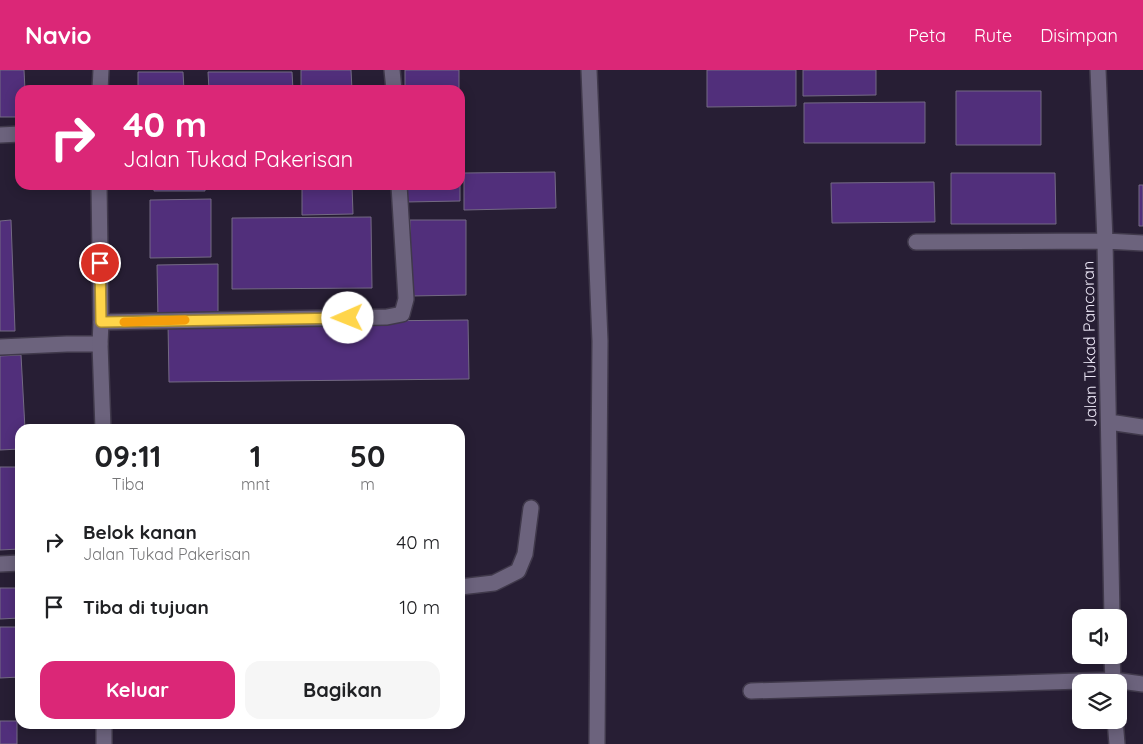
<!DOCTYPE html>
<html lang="id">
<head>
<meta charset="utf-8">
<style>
  :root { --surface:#fff; --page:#f6f6f6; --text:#202124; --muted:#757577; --accent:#db2777 }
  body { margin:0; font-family:Quicksand,sans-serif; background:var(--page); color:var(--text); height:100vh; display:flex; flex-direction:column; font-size:19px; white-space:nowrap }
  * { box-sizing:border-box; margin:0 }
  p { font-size:16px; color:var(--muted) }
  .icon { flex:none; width:28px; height:28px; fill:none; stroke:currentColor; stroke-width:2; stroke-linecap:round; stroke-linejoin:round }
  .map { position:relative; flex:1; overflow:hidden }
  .side { position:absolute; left:15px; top:354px; width:450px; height:305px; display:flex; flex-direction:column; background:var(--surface); border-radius:15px; box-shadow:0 2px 12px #0003 }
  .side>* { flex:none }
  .hud { position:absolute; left:15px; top:15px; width:450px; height:105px; border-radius:15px; box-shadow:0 2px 12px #0003; background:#db2777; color:#fff; overflow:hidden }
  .tools { position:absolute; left:1072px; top:539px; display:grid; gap:10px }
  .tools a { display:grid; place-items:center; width:55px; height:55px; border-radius:10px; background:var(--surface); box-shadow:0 2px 12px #0003; font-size:25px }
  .pin { position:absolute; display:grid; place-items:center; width:42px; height:42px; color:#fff; margin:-21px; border:2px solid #fff; border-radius:50%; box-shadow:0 1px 5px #0007 }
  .me { position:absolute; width:55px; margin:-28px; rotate:269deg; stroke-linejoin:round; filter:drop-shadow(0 0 4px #0008) }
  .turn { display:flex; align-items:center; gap:18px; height:105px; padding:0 25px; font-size:22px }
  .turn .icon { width:65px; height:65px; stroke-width:2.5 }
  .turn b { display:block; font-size:35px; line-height:42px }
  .eta { display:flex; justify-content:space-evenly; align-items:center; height:85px; text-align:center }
  .eta b { font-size:30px; font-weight:700; line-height:35px }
  .action { display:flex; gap:10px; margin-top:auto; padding:10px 25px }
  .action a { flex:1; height:58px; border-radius:15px; background:var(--accent); color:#fff; font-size:20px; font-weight:700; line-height:58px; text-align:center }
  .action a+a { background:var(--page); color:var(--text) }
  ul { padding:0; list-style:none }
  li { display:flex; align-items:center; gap:15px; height:65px; padding:0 25px }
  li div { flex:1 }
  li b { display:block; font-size:19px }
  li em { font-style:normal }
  header { display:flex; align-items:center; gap:30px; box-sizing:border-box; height:70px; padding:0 25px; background:var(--accent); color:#fff }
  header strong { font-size:24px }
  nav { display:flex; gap:28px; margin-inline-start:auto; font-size:18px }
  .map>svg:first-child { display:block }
</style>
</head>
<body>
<header>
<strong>Navio</strong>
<nav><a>Peta</a><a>Rute</a><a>Disimpan</a></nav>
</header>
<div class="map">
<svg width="1143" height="674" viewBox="0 0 1143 674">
  <rect width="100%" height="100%" fill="#271e34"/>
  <!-- building -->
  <path fill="#512f7b" stroke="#746a84" d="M 0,0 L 24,0 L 25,20 L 20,20 L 20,47 L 0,47 Z
    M 301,0 L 351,0 L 352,20 L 301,20 Z
    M 405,0 L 459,0 L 459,20 L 405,20 Z
    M 707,0 L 796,0 L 796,36 L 707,37 Z
    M 803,0 L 876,0 L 876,25 L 803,26 Z
    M 138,2 L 183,2 L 184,20 L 138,20 Z
    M 208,2 L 292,2 L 293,20 L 209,20 Z
    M 956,21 L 1041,21 L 1041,75 L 956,75 Z
    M 925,32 L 925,73 L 804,73 L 804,33 Z
    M 555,102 L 556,138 L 464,140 L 464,103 Z
    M 951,103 L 1055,103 L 1056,154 L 951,154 Z
    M 934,112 L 935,152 L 832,153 L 831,113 Z
    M 154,115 L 205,115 L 205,121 L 154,121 Z
    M 302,115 L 352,115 L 353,144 L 302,145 Z
    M 406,115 L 460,115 L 460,131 L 406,132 Z
    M 1139,115 L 1143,115 L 1143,156 L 1139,156 Z
    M 211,129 L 211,187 L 150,188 L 150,130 Z
    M 371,147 L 372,218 L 232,219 L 232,148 Z
    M 11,150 L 15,261 L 0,261 L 0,151 Z
    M 410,150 L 466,150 L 466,225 L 411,226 Z
    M 218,194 L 218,248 L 158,249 L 157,195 Z
    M 468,250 L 469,309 L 169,312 L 168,253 Z
    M 21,285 L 25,359 L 20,359 L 20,379 L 0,380 L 0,286 Z
    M 0,397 L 20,397 L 20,479 L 0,480 Z
    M 0,518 L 20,518 L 20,548 L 0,549 Z
    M 0,557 L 20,557 L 20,607 L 0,608 Z
    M 0,651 L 17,651 L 17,674 L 0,674 Z"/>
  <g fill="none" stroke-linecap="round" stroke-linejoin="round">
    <defs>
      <path id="service" d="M 392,0 L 394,20
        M 101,252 L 387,247 L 402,244 L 406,229 L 399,115
        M 0,277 L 67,274 L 100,274
        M 460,517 L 494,513 L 518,501 L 525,484 L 531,438"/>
      <path id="minor" d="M 589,0 L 600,271 L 597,674
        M 1098,0 L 1105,171 L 1112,548
        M 0,65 L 20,64
        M 916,172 L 1105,171 L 1143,173
        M 1109,352 L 1143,357
        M 0,494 L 20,493
        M 1112,585 L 1113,612
        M 751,621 L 1113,610 L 1143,614
        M 1115,650 L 1117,674"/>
      <path id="tertiary" d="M 100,20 L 101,0
        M 99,115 L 101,252 L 100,274 L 103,359
        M 104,674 L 104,654"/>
    </defs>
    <!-- service casing -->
    <use href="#service" stroke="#40394b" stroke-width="18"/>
    <!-- minor casing -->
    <use href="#minor" stroke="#40394b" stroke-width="18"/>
    <!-- tertiary casing -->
    <use href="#tertiary" stroke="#40394b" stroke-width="18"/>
    <!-- service -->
    <use href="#service" stroke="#6c637d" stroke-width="15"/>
    <!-- minor -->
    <use href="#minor" stroke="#6c637d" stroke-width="15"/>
    <!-- tertiary -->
    <use href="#tertiary" stroke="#6c637d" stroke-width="15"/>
  </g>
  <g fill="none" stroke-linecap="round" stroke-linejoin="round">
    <defs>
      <path id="route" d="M 100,193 L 101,252 L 348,248"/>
    </defs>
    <!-- route casing -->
    <use href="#route" stroke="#a68a30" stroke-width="12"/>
    <!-- route -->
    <use href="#route" stroke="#ffd54a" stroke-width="9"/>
    <!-- slow -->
    <path stroke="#f59e0b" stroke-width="9" d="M 124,252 L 185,250"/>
  </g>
  <g text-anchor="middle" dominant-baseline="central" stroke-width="5" stroke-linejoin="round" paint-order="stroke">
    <!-- street labels -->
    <g font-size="16" fill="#ebe6f5" stroke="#271e34">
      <text transform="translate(1089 274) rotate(-91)">Jalan Tukad Pancoran</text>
    </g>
  </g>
</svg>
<div class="tools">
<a><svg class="icon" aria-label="sound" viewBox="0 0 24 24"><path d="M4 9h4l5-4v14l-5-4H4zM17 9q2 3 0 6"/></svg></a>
<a><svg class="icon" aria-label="layers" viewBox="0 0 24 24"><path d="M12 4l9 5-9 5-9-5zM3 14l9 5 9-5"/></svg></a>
</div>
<div class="pin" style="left:100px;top:193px;background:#d93025"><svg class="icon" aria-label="arrive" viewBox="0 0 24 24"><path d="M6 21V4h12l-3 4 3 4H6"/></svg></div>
<svg class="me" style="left:348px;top:248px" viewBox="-20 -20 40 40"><circle r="19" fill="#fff"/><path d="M0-13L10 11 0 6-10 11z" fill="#ffd54a"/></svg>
<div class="hud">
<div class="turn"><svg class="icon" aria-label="right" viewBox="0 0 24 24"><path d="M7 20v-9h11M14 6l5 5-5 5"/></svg><div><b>40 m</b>Jalan Tukad Pakerisan</div></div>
</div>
<section class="side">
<div class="eta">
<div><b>09:11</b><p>Tiba</p></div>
<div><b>1</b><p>mnt</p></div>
<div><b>50</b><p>m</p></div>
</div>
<ul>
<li><svg class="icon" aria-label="right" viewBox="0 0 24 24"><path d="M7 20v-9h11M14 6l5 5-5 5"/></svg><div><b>Belok kanan</b><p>Jalan Tukad Pakerisan</p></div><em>40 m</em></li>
<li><svg class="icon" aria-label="arrive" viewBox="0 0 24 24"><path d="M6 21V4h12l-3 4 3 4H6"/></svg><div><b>Tiba di tujuan</b></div><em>10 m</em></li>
</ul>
<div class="action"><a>Keluar</a><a>Bagikan</a></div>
</section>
</div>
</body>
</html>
